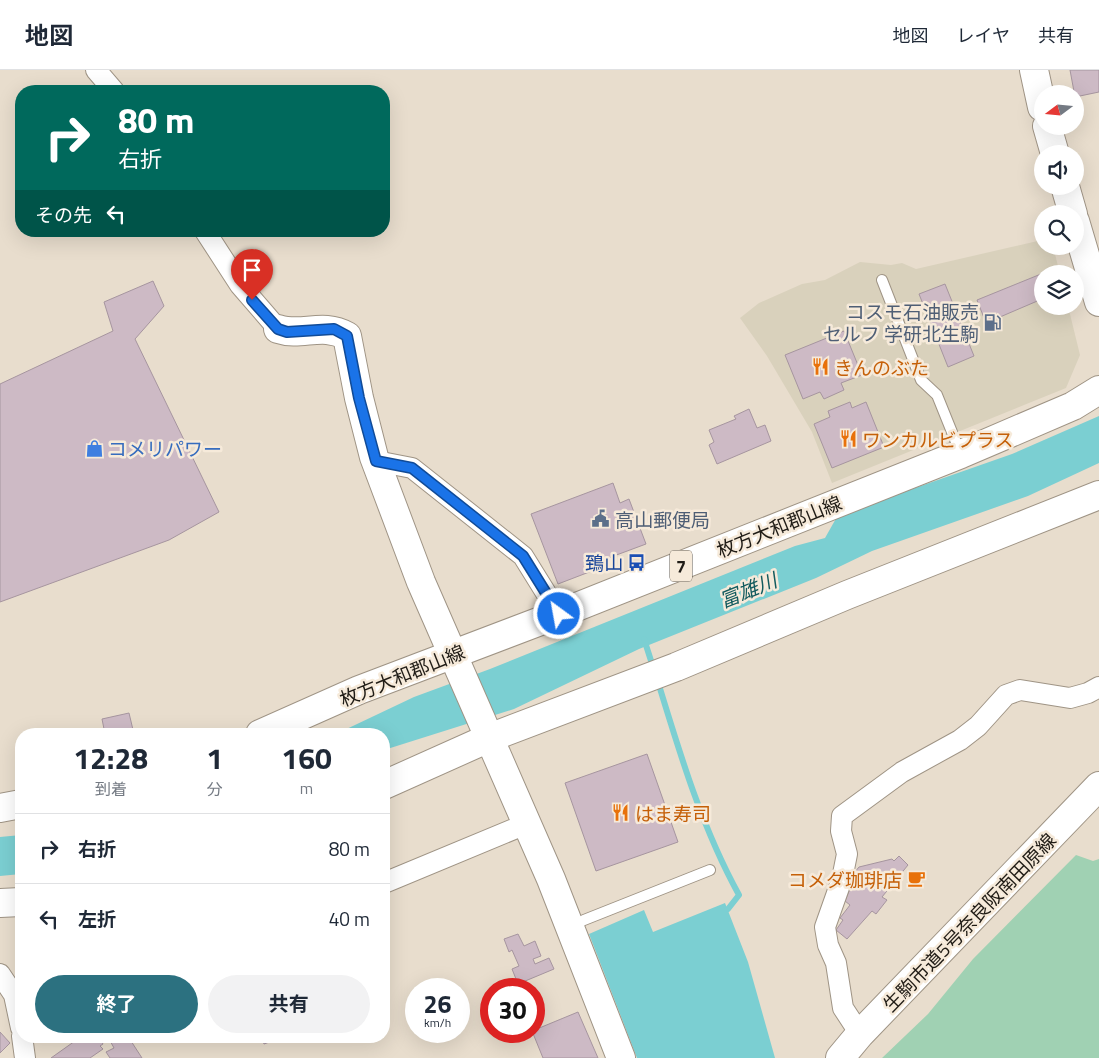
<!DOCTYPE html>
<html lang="ja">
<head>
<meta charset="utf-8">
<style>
  :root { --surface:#fff; --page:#f2f2f3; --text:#1f2937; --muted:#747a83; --line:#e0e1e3; --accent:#2c7180 }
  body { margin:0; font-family:"Titillium Web","Noto Sans JP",sans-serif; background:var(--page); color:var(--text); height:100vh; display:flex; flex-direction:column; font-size:19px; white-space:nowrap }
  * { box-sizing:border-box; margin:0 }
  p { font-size:16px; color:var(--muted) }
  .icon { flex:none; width:28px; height:28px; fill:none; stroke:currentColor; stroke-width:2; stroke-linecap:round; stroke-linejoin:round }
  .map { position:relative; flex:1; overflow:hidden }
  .panel { position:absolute; left:15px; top:658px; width:375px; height:315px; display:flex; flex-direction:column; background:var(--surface); border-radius:20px; box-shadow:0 5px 20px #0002 }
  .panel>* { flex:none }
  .banner { position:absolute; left:15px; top:15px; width:375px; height:152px; border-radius:20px; box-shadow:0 5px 20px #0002; background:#00695c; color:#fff; overflow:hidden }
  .needle { width:32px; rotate:254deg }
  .buttons { position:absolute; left:1034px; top:15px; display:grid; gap:10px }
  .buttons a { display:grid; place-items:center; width:50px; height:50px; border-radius:50%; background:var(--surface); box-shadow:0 5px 20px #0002; font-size:25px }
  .speed { position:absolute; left:405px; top:908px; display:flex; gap:10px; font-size:25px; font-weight:700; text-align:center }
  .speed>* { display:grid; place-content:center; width:65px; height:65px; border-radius:50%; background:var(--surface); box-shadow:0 5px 20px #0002; line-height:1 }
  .speed small { font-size:12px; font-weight:400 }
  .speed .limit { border:8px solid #d22; background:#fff; color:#111 }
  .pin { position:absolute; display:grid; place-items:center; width:42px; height:42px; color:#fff; margin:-51px -21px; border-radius:50% 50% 50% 0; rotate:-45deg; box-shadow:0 0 5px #0007 }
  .pin .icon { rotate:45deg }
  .me { position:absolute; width:55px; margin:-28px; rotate:328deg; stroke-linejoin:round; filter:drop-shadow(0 0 4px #0008) }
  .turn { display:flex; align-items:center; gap:18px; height:105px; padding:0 20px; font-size:22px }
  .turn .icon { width:65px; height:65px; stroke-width:2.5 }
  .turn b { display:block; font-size:35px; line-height:42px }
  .then { display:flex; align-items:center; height:48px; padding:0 20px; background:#0003; gap:10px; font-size:19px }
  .eta { display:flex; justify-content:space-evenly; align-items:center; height:85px; text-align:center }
  .eta b { font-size:30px; font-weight:700; line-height:35px }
  .primary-button { display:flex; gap:10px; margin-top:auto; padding:10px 20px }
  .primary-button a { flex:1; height:58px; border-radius:30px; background:var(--accent); color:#fff; font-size:20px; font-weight:700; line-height:58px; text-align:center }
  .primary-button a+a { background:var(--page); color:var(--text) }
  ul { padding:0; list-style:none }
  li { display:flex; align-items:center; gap:15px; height:70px; padding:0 20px; border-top:1px solid var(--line) }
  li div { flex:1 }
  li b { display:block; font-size:19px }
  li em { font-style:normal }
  header { display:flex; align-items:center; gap:30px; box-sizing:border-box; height:70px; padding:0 25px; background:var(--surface); border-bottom:1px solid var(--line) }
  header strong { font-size:24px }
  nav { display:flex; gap:28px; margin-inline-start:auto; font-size:18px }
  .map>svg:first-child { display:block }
</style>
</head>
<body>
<header>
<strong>地図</strong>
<nav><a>地図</a><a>レイヤ</a><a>共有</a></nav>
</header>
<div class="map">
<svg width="1099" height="988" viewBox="0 0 1099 988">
  <rect width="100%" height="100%" fill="#e8ddcd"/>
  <!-- commercial -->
  <path fill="#d9d1bc" d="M 1042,170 L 1042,176 L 1053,176 L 1060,204 L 1042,204 L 1042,236 L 1068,236 L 1080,285 L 1066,318 L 832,413 L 812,362 L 767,286 L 740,248 L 759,233 L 802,214 L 825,210 L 860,192 L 891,195 L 902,193 L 916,199 Z"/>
  <!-- green -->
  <path fill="#a0d1b3" d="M 1076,785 L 1093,791 L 1099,789 L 1099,988 L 882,988 L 928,944 L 973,889 Z"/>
  <!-- water -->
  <path fill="#7bcfd2" d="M 1099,346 L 1099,393 L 1028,426 L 872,481 L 816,508 L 639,579 L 514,639 L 384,680 L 384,664 L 336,664 L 414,627 L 490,599 L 795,476 L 825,468 L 838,445 L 1012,384 Z
    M 21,765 L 21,804 L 0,806 L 0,767 Z
    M 725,833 L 748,892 L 775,988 L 637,988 L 589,864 L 644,840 L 653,862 Z"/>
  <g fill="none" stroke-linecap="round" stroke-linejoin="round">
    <!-- stream -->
    <path stroke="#7bcfd2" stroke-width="6" d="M 644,569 L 654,600
      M 658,612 C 680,684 702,758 739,825 L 728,839"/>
  </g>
  <!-- building -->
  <path fill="#cdbac5" stroke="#a6959f" d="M 1070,0 L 1099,0 L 1099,22 L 1075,27 Z
    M 1041,204 L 1042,229 L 986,253 L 977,230 Z
    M 153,211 L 164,236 L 135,269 L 219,442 L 169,470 L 0,532 L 0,314 L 113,261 L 104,232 Z
    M 945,214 L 974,286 L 948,297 L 919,224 Z
    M 844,261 L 862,305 L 841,313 L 844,320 L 824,329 L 820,322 L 803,329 L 785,285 Z
    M 850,332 L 852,338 L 866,332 L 884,377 L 832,398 L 814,354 L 830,347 L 828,341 Z
    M 749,339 L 757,358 L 765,355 L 771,371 L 717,394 L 709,375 L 714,372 L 709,360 L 736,349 L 734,346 Z
    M 613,413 L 620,433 L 629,429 L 646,474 L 595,493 L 597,499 L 558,514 L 531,444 Z
    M 129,643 L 134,664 L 105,664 L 102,649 Z
    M 647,684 L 678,772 L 596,801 L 565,713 Z
    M 899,786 L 908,795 L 882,827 L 887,830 L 876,844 L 872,841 L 847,869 L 836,860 L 843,850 L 840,848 L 850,835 L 845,831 L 853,811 L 857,806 L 854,803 L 859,797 L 892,789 L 894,791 Z
    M 518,864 L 524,876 L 535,871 L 541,886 L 533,889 L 535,894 L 549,888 L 554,899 L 518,914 L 512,899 L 519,896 L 512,880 L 509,882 L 504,869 Z
    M 578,942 L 598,988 L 543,988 L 532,961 Z
    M 0,962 L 10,973 L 0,983 Z
    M 82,966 L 98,966 L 103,974 L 100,976 L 103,979 L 90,988 L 51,988 Z
    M 109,966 L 131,966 L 133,970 L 131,971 L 142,988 L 110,988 L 106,982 L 114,978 L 108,967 Z
    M 261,966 L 279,966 L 280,968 L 264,974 Z"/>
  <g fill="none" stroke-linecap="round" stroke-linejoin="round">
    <defs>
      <path id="lane" d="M 882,210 L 921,310 L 937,325 L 960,382
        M 570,857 L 584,850 L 710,800"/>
      <path id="street" d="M 96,0 L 114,21
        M 205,161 L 240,215 L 278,259
        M 376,391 L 412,398 L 523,486 L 559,544
        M 384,813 L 526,754
        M 0,904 L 14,925 L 21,925
        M 14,925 L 21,958
        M 860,964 L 843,938 L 836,893 L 828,875 L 825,857 L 842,809 L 847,784 L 841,761 L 842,746 L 902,702 L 960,670 L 978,656 L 1006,625 L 1020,620 L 1070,628 L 1088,623 L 1099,617
        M 22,966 L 25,988"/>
      <path id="secondary" d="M 1034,0 L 1042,37
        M 1047,56 L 1055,84
        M 1065,116 L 1073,144
        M 1075,151 L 1099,232
        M 278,259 C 302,267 322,252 347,266 L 359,328 L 374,387 L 421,512 L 551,809 L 621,988
        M 840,988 L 860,964 L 1099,716"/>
      <path id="primary" d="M 260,664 L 359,620 L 559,544 L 961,384 L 1073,336 L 1099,320
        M 384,715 L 489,668 L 676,597 L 847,525 L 1099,425
        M 0,738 L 21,734
        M 0,833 L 21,832"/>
    </defs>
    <!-- lane casing -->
    <use href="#lane" stroke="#9f9485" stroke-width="12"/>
    <!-- street casing -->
    <use href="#street" stroke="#9f9485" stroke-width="22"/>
    <!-- secondary casing -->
    <use href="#secondary" stroke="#9f9485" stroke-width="30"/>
    <!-- primary casing -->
    <use href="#primary" stroke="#9f9485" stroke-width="30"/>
    <!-- lane -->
    <use href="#lane" stroke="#fff" stroke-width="10"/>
    <!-- street -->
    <use href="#street" stroke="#fff" stroke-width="20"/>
    <!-- secondary -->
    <use href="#secondary" stroke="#fff" stroke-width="28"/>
    <!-- primary -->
    <use href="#primary" stroke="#fff" stroke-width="28"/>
  </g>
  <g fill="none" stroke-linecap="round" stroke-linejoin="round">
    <defs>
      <path id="route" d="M 252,230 L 278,259 L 287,262 L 334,259 L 347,266 L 359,328 L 376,391 L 412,398 L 523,486 L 559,544"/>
    </defs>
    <!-- route casing -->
    <use href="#route" stroke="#114b97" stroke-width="12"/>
    <!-- route -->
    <use href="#route" stroke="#1a73e8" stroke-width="9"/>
  </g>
  <!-- icons -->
  <defs>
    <symbol id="fuel-bare" viewBox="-9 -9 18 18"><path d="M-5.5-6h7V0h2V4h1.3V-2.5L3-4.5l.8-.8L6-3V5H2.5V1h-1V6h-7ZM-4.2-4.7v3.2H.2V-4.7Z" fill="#5c6f8a" stroke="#f6eada" stroke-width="2.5" paint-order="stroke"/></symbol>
    <symbol id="restaurant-bare" viewBox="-9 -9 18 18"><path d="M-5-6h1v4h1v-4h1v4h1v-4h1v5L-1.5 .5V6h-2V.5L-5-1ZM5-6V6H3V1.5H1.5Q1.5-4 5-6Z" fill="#e8710a" stroke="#f6eada" stroke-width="2.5" paint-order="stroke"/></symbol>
    <symbol id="shop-bare" viewBox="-9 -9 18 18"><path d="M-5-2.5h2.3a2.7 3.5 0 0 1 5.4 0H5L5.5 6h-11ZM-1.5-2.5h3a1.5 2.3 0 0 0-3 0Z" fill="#3f7fe0" stroke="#f6eada" stroke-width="2.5" paint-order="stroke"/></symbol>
    <symbol id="civic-bare" viewBox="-9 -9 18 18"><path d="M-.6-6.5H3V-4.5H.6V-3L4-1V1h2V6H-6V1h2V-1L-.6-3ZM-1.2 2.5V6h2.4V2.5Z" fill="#5c6f8a" stroke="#f6eada" stroke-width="2.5" paint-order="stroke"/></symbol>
    <symbol id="bus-bare" viewBox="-9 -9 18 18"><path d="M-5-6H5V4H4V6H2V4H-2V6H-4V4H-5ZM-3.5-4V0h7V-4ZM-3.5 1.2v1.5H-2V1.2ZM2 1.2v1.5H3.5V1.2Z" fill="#1a4fb4" stroke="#f6eada" stroke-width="2.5" paint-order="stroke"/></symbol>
    <symbol id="cafe-bare" viewBox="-9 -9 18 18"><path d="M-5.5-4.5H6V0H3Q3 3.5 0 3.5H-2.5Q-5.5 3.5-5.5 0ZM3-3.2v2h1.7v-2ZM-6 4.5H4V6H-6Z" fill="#e8710a" stroke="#f6eada" stroke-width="2.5" paint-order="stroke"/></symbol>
  </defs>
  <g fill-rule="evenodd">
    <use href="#fuel-bare" x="980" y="240" width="25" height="25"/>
    <use href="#restaurant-bare" x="808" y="284" width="25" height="25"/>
    <use href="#restaurant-bare" x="836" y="356" width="25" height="25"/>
    <use href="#shop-bare" x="82" y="366" width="25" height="25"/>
    <use href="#civic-bare" x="588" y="436" width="25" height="25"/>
    <use href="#bus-bare" x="624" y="480" width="25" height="25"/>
    <use href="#restaurant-bare" x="608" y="730" width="25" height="25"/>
    <use href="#cafe-bare" x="904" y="796" width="25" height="25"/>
  </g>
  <g text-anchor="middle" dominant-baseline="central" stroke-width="5" stroke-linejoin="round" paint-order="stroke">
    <!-- shield labels -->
    <rect fill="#f6eada" stroke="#605a51" stroke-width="1" x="670" y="480.5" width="22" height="31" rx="4"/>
    <g font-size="18" font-weight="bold" fill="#201c16">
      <text x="681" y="496">7</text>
    </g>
    <!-- service labels -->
    <g font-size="19" fill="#4e5e75" stroke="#f6eada" text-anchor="end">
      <text x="979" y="241">コスモ石油販売<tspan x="979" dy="22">セルフ 学研北生駒</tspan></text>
      <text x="615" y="449" text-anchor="start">高山郵便局</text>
    </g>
    <!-- food labels -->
    <g font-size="19" fill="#c56008" stroke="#f6eada" text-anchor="start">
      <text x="834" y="297">きんのぶた</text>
      <text x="862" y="369">ワンカルビプラス</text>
      <text x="635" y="743">はま寿司</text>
      <text x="902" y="809" text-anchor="end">コメダ珈琲店</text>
    </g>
    <!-- shop labels -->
    <g font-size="19" fill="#366cbe" stroke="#f6eada" text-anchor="start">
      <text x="108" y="378">コメリパワー</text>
    </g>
    <!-- street labels -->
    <g font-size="19" fill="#201c16" stroke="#f6eada">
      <text transform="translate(779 456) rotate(-22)">枚方大和郡山線</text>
      <text transform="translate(402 605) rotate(-22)">枚方大和郡山線</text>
      <text transform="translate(969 852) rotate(-46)">生駒市道5号奈良阪南田原線</text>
    </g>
    <!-- transit labels -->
    <g font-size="19" fill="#164399" stroke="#f6eada" text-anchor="end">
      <text x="623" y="492">鵄山</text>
    </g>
    <!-- water labels -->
    <g font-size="20" font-style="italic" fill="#135b5e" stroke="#f6eada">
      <text transform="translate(748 520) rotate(-22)">富雄川</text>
    </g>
  </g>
</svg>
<div class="buttons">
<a><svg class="needle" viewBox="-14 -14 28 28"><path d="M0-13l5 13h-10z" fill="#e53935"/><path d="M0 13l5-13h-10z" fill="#747a83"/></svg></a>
<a><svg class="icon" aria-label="sound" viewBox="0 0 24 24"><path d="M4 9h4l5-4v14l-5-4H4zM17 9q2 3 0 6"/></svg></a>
<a><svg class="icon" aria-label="search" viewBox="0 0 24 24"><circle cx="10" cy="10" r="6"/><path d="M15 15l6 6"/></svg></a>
<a><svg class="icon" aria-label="layers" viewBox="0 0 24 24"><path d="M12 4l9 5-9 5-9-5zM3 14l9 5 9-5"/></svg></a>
</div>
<div class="speed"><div>26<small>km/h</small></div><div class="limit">30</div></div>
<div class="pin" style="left:252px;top:230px;background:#d93025"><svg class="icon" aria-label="arrive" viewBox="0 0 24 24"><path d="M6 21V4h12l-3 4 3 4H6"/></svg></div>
<svg class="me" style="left:559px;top:544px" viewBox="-20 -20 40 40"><circle r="17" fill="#1a73e8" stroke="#fff" stroke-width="3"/><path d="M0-11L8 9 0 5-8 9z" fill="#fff"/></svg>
<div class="banner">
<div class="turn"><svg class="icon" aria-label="right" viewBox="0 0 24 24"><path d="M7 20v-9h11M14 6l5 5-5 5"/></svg><div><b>80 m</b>右折</div></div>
<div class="then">その先<svg class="icon" aria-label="left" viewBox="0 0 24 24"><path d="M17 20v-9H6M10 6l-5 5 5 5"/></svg></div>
</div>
<section class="panel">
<div class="eta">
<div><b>12:28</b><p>到着</p></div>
<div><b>1</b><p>分</p></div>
<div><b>160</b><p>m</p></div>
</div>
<ul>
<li><svg class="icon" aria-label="right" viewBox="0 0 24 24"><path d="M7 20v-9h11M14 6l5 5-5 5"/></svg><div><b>右折</b></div><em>80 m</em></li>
<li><svg class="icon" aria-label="left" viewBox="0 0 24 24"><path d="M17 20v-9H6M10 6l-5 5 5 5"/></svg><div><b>左折</b></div><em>40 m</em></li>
</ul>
<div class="primary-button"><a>終了</a><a>共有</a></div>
</section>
</div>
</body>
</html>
